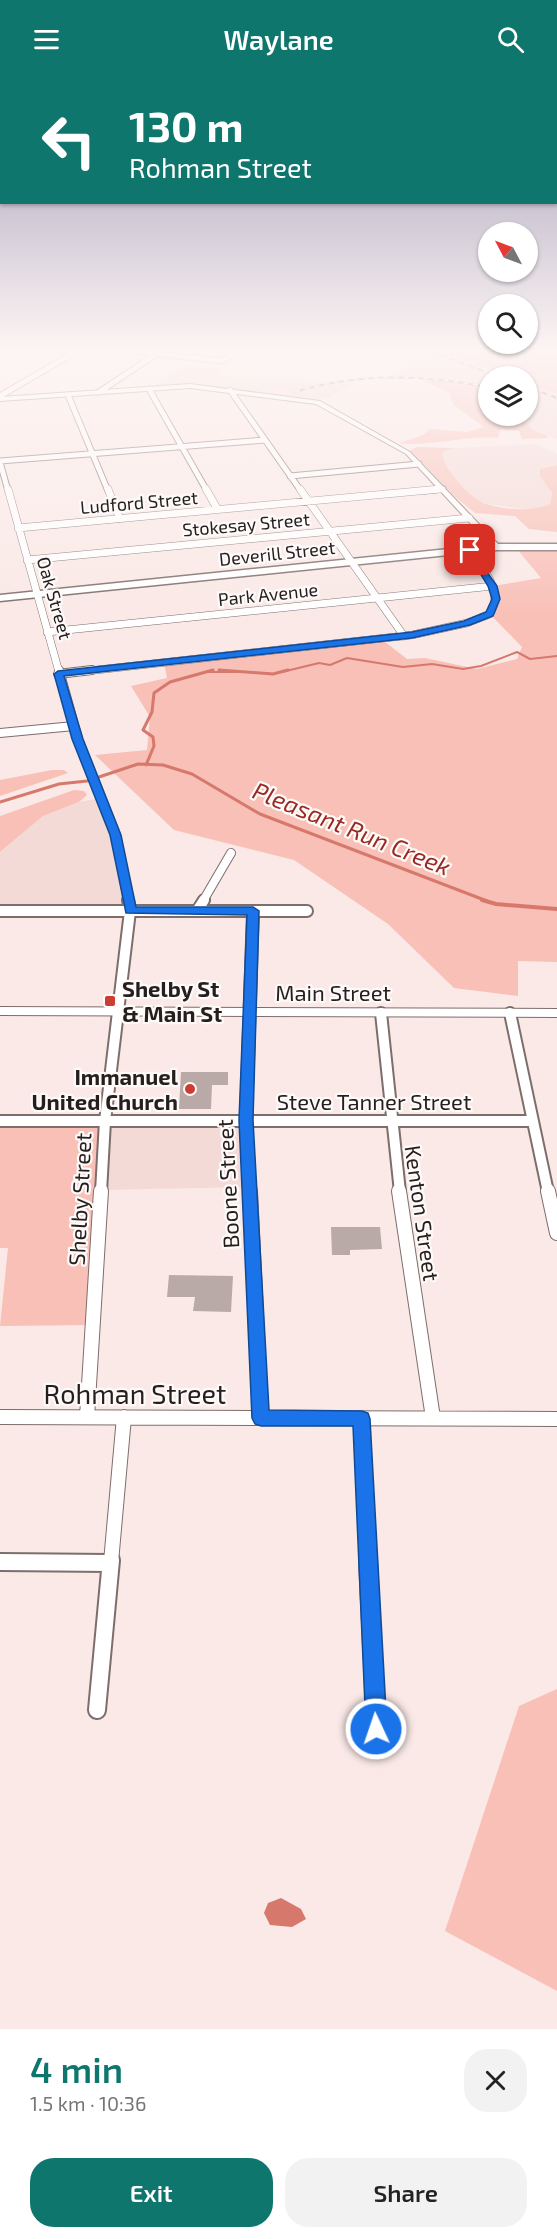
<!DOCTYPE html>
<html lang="en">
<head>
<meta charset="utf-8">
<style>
  :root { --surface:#fff; --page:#f2f2f2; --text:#222; --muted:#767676; --accent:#0f766e }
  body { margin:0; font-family:"Exo 2",sans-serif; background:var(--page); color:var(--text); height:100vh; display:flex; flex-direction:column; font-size:22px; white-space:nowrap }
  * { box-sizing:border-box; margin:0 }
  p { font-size:20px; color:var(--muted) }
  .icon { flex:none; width:33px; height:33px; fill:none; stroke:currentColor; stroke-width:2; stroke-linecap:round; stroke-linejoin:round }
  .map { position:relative; height:1951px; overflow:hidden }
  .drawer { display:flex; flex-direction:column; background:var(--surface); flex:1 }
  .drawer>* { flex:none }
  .guide { position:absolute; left:0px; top:0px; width:558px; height:126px; box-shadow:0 2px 4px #0004; background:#0f766e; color:#fff; overflow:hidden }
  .needle { width:39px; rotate:311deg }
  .fabs { position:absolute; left:478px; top:144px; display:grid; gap:12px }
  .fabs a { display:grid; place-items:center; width:60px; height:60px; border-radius:50%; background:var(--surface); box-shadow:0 2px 4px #0004; font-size:30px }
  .pin { position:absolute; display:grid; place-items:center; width:51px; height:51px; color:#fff; margin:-26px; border-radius:12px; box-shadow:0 3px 9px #0006 }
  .me { position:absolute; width:66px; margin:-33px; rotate:357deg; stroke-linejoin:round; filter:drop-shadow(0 0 4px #0008) }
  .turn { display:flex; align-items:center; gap:21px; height:126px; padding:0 30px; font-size:27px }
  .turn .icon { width:78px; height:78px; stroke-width:2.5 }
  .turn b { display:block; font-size:42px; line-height:51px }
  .round { display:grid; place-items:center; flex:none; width:63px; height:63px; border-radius:24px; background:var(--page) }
  .overview { display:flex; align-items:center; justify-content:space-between; height:102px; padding:0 30px }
  h1 { font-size:36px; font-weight:600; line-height:45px; color:var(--accent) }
  .button { display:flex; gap:12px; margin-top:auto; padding:12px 30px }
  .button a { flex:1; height:69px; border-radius:24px; background:var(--accent); color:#fff; font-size:24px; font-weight:600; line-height:69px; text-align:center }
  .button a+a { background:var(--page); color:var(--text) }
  header { display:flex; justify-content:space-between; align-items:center; height:78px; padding:0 30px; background:var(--accent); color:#fff; font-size:27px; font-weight:600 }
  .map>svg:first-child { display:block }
</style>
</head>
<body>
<header><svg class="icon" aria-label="menu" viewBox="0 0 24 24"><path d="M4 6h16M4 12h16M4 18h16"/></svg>Waylane<svg class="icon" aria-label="search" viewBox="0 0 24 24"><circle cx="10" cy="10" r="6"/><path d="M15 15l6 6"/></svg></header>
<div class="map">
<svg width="557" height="1951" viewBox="0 0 557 1951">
  <rect width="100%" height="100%" fill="#fae9e6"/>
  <!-- built -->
  <path fill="#f3dad6" d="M 295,269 L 428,269 L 506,298 L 489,298 L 489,310 L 434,301 L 391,299 L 413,286 L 382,280 L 374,284 Z
    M 193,281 L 214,283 L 213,287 L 224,293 L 219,298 L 353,305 L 329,320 L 319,321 L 199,307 L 153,309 Z
    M 528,306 L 557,316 L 557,361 L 534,352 L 522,338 L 528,338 Z
    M 535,366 L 557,376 L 557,387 L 540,391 L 540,398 L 552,415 L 550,426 L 533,432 L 487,426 L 478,422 L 454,401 L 442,380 L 442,374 L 456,370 Z
    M 101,720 L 108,735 L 130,833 L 0,833 L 0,774 L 43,738 L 79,724 Z
    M 246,1042 L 249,1109 L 100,1112 L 105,1043 Z"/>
  <!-- green -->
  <path fill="#f8c0b7" d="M 428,269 L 557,269 L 557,316 L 528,306 L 528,298 L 506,298 Z
    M 434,301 L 489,310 L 489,338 L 522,338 L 533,352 L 548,358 L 547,360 L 522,361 L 519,353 L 501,351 L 498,360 C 464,357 433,369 399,365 L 423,357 L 430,351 L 467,354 L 484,349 L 454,327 L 449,315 L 424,303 Z
    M 417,369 L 456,370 L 442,374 C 442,390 471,421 486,426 C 506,432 531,434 550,426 L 552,415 L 540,398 L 540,391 L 557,387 L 557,454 L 529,451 L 515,438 L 475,435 L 454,418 L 410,372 Z
    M 517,471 L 557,473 L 557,884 L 518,883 L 518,918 L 454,910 L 388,846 L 294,782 L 174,752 L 95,677 L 147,672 L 150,639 L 131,608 L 167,600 L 164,584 L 380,560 L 407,581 L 425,580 L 477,591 L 517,581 L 522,569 L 490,536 L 493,508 L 541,500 Z
    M 52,692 L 64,692 L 68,695 L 0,718 L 0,702 Z
    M 74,712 L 84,713 L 87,717 L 79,724 L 43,738 L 0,774 L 0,738 Z
    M 0,1043 L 105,1043 L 92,1247 L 0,1248 L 8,1170 L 0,1170 Z
    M 557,1611 L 557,1913 L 445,1853 L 519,1628 Z"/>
  <!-- water -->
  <path fill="#d6796c" d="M 281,1820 L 301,1831 L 306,1841 L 292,1849 L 270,1847 L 264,1835 L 268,1825 Z"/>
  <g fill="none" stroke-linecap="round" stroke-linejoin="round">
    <!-- stream-far2 -->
    <path stroke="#d6796c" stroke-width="2" d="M 207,594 L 241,594
      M 282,594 L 319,585 L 330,587 L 347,580 L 403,589 L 432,586 L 463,591 L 481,588 L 517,574 L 530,581 L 557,578"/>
    <!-- stream-far1 -->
    <path stroke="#d6796c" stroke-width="3" d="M 219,592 L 273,596 L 288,592
      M 146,687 L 154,668 L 153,659 L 143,652 L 152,634 L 154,615 L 170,604 L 213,592
      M 0,724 L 59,706 L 87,703 L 138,686 L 163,687 L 192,696 L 260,736 L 487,823"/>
    <!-- stream -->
    <path stroke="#d6796c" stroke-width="4" d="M 482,822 L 496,826 L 557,831"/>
  </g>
  <!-- building -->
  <path fill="#baaaa7" d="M 181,994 L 228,994 L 228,1007 L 212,1007 L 211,1031 L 179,1031 Z
    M 331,1149 L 380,1149 L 382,1171 L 350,1172 L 350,1177 L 332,1177 Z
    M 169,1197 L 233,1198 L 231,1234 L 193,1233 L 195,1219 L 167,1219 Z"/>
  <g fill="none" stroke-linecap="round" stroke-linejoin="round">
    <defs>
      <path id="minor-far5" d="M 100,269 L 222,283 L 242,269
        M 149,311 L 207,413
        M 230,312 L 301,413
        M 99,314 L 167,269
        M 68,317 L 108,413
        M 0,318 L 84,269
        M 0,383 L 265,362
        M 0,384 L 8,413
        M 290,398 L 419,386
        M 424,413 L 443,411"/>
      <path id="minor-far4" d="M 8,411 L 59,594
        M 108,411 L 120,441
        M 206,411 L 218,432
        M 300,411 L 404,558
        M 18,450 L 440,411
        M 27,482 L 469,440
        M 47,554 L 493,508
        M 78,594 L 412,557 L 467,545 L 490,536 C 504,513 483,490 470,472"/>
      <path id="minor-far3" d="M 59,592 L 78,661 L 116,757 L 128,823
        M 58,596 L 92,592
        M 0,655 L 74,648
        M 203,823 L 231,775"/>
      <path id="minor-far2" d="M 0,833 L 307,833
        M 197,833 L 204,822
        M 381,935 L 400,1114
        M 510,935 L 548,1114
        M 0,1043 L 532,1043
        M 101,1114 L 105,1043 L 130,833 L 128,822
        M 250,1114 L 246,1042 L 253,833"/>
      <path id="minor-far1" d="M 250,1113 L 261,1340
        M 399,1113 L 433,1340
        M 548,1113 L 557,1155
        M 0,1339 L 557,1341
        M 87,1339 L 101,1113
        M 362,1341 L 368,1484
        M 111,1484 L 124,1339"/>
      <path id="minor" d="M 368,1482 L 376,1651
        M 0,1484 L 110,1485
        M 97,1632 L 111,1482"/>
      <path id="tertiary" d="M 190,306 L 320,323 L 410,374 L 501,469 L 494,471 L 406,376 L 316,326 L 190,310 L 0,323 L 0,319 Z
        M 0,929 L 557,931 L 557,939 L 0,937 Z"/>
      <path id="secondary" d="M 0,269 L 5,269 L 0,272 Z
        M 497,466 L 557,466 L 557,472 L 497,472 L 0,523 L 0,517 Z"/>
    </defs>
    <!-- minor-far5 casing -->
    <use href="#minor-far5" stroke="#7d6e6c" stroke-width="7"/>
    <!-- minor-far4 casing -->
    <use href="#minor-far4" stroke="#7d6e6c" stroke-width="8"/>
    <!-- minor-far3 casing -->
    <use href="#minor-far3" stroke="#7d6e6c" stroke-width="10"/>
    <!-- minor-far2 casing -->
    <use href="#minor-far2" stroke="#7d6e6c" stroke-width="14"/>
    <!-- minor-far1 casing -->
    <use href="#minor-far1" stroke="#7d6e6c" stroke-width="16"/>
    <!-- minor casing -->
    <use href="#minor" stroke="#7d6e6c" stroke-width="20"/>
    <!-- tertiary casing -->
    <use href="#tertiary" stroke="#7d6e6c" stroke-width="2"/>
    <!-- secondary casing -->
    <use href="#secondary" stroke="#7d6e6c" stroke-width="3"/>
    <!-- minor-far5 -->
    <use href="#minor-far5" stroke="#fff" stroke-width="5"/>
    <!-- minor-far4 -->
    <use href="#minor-far4" stroke="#fff" stroke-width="7"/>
    <!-- minor-far3 -->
    <use href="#minor-far3" stroke="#fff" stroke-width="8"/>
    <!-- minor-far2 -->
    <use href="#minor-far2" stroke="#fff" stroke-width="10"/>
    <!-- minor-far1 -->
    <use href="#minor-far1" stroke="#fff" stroke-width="14"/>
    <!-- minor -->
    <use href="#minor" stroke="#fff" stroke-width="16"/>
    <!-- tertiary -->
    <use href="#tertiary" fill="#fff" fill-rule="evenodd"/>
    <!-- secondary -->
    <use href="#secondary" fill="#fff" fill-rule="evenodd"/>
    <defs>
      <path id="rail" d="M 417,269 L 498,298
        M 528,309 L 557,320
        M 295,314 C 360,294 423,297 489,309"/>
    </defs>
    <!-- rail casing -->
    <use href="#rail" stroke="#8c807e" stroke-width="2"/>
    <!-- rail -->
    <use href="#rail" stroke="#fdfaf9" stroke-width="1.5" stroke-dasharray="5" stroke-linecap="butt"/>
  </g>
  <!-- sky -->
  <linearGradient id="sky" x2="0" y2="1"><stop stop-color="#a19cb6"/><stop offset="0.5" stop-color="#fdf5f4"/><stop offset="1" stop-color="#fdf5f4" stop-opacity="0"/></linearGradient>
  <rect width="557" height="542" fill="url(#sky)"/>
  <!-- route -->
  <path fill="#1a73e8" stroke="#114b97" stroke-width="1.5" d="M 470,470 L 497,508 L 500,521 L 493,538 L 470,547 L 412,560 L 64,598 L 83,661 L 121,757 L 136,829 L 253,829 L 259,833 L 253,1042 L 269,1332 L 362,1333 L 368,1335 L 370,1341 L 387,1651 L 384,1658 L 376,1661 L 369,1658 L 366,1651 L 353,1348 L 261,1348 L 255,1346 L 252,1340 L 239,1042 L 247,837 L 126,835 L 110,757 L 72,661 L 54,596 L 58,593 L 412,554 L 464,543 L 486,534 L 492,521 L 488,508 L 466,472 Z"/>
  <!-- markers -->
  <g fill="#cb3d32" stroke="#fdfaf9" stroke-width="2">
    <rect x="104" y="917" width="12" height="12" rx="3"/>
    <circle cx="190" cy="1011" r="6"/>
  </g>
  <g text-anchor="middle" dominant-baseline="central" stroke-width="4.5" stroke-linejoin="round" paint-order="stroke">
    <!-- far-street labels -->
    <g font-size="18" fill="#241e1d" stroke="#fdfaf9">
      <text transform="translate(139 424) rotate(-5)">Ludford Street</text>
      <text transform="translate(246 446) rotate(-5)">Stokesay Street</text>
      <text transform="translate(277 475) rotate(-6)">Deverill Street</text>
      <text transform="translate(268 516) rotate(-6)">Park Avenue</text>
      <text transform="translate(55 520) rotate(74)">Oak Street</text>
    </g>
    <!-- poi labels -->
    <g font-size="22" font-weight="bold" fill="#241e1d" stroke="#fdfaf9" text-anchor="start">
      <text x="122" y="910">Shelby St<tspan x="122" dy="25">&amp; Main St</tspan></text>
      <text x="178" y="998" text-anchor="end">Immanuel<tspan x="178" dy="25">United Church</tspan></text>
    </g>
    <!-- street labels -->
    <g font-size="22" fill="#241e1d" stroke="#fdfaf9">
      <text x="333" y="914">Main Street</text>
      <text x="374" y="1023">Steve Tanner Street</text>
      <text transform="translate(227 1106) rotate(-93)">Boone Street</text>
      <text transform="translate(79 1121) rotate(-87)">Shelby Street</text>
      <text transform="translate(423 1135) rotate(82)">Kenton Street</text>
    </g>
    <!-- water labels -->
    <g font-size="24" font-style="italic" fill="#992921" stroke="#fdfaf9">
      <text transform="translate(352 750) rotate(22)">Pleasant Run Creek</text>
    </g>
    <!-- near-street labels -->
    <g font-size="27" fill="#241e1d" stroke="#fdfaf9">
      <text x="135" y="1315">Rohman Street</text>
    </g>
  </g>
</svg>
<div class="fabs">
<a><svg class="needle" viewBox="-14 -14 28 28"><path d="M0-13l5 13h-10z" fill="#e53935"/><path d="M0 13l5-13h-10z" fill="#767676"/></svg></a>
<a><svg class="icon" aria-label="search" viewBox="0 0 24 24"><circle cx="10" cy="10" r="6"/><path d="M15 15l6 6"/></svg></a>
<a><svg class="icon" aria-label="layers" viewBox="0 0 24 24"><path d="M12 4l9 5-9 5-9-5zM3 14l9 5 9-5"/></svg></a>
</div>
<div class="pin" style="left:470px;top:472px;background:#d93025"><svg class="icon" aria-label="arrive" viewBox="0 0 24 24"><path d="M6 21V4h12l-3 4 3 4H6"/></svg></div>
<svg class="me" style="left:376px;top:1651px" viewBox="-20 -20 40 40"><circle r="17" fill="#1a73e8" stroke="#fff" stroke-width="3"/><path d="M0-11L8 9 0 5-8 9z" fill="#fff"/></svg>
<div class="guide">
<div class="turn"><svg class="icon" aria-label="left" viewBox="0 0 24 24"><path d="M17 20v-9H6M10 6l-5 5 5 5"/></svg><div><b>130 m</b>Rohman Street</div></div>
</div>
</div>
<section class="drawer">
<div class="overview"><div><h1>4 min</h1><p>1.5 km · 10:36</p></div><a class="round"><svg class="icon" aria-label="close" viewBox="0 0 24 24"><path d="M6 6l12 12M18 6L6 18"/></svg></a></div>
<div class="button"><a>Exit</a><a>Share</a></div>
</section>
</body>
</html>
